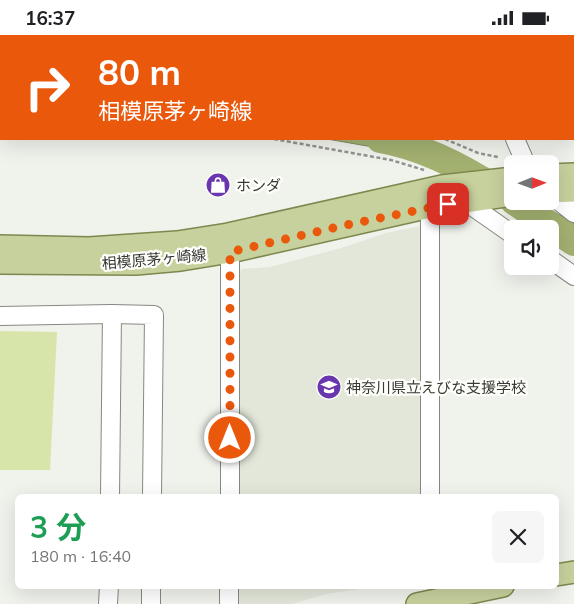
<!DOCTYPE html>
<html lang="ja">
<head>
<meta charset="utf-8">
<style>
  :root { --surface:#fff; --page:#f6f6f6; --text:#202124; --muted:#757577 }
  body { margin:0; font-family:Mulish,"Noto Sans JP",sans-serif; background:var(--page); color:var(--text); height:100vh; display:flex; flex-direction:column; font-size:19px; white-space:nowrap }
  * { box-sizing:border-box; margin:0 }
  p { font-size:16px; color:var(--muted) }
  .icon { flex:none; width:28px; height:28px; fill:none; stroke:currentColor; stroke-width:2; stroke-linecap:round; stroke-linejoin:round }
  .map { position:relative; flex:1; overflow:hidden }
  .side { position:absolute; left:15px; top:459px; width:544px; height:95px; display:flex; flex-direction:column; background:var(--surface); border-radius:8px; box-shadow:0 5px 20px #0002 }
  .side>* { flex:none }
  .top-card { position:absolute; left:0px; top:0px; width:575px; height:105px; box-shadow:0 5px 20px #0002; background:#ea580c; color:#fff; overflow:hidden }
  .needle { width:32px; rotate:89deg }
  .tools { position:absolute; left:504px; top:120px; display:grid; gap:10px }
  .tools a { display:grid; place-items:center; width:55px; height:55px; border-radius:8px; background:var(--surface); box-shadow:0 5px 20px #0002; font-size:25px }
  .pin { position:absolute; display:grid; place-items:center; width:42px; height:42px; color:#fff; margin:-21px; border-radius:10px; box-shadow:0 2px 8px #0006 }
  .me { position:absolute; width:55px; margin:-28px; rotate:0deg; stroke-linejoin:round; filter:drop-shadow(0 0 4px #0008) }
  .turn { display:flex; align-items:center; gap:18px; height:105px; padding:0 15px; font-size:22px }
  .turn .icon { width:65px; height:65px; stroke-width:2.5 }
  .turn b { display:block; font-size:35px; line-height:42px }
  .round { display:grid; place-items:center; flex:none; width:52px; height:52px; border-radius:8px; background:var(--page) }
  .headline { display:flex; align-items:center; justify-content:space-between; height:85px; padding:0 15px }
  h1 { font-size:30px; font-weight:700; line-height:38px; color:#1e9e55 }
  .status { display:flex; justify-content:space-between; align-items:center; height:35px; padding:0 25px; background:var(--surface); direction:ltr }
  .status svg { height:14px; fill:currentColor }
  .map>svg:first-child { display:block }
</style>
</head>
<body>
<div class="status"><b>16:37</b><svg viewBox="0 0 49 12"><path d="M0 12V9h3v3zM5 12V6h3v6zM10 12V3h3v9zM15 12V0h3v12zM26 1h20v11H26zM47 4h2v5h-2z"/></svg></div>
<div class="map">
<svg width="574" height="569" viewBox="0 0 574 569">
  <rect width="100%" height="100%" fill="#f0f2ec"/>
  <!-- built -->
  <path fill="#e3e7da" d="M 425,190 L 424,461 L 233,461 L 235,243 L 242,234 L 270,232 L 341,213 L 386,198 Z
    M 233,551 L 380,551 L 326,559 L 292,569 L 233,569 Z"/>
  <!-- green -->
  <path fill="#d7e5ab" d="M 0,296 L 57,297 L 50,435 L 0,435 Z"/>
  <!-- water -->
  <path fill="#a2b070" stroke="#828c5f" d="M 327,104 L 414,104 L 465,123 L 473,128 L 441,134 L 394,116 C 384,109 378,112 367,111 C 354,109 340,106 327,104 Z
    M 551,175 L 574,188 L 574,214 L 550,197 L 550,194 L 545,194 L 516,177 Z"/>
  <!-- pier -->
  <path fill="#f0f2ec" d="M 473,128 L 476,128 L 474,131 L 441,137 L 436,135 Z"/>
  <g fill="none" stroke-linecap="round" stroke-linejoin="round">
    <!-- river -->
    <path stroke="#a2b070" stroke-width="28" d="M 380,104 C 421,111 464,133 499,156
      M 514,166 L 574,207"/>
    <defs>
      <path id="minor" d="M 476,0 L 476,1
        M 515,104 L 526,129
        M 550,159 L 574,178
        M 459,162 L 512,199
        M 430,172 L 430,461
        M 550,224 L 574,241
        M 0,281 L 112,279
        M 110,461 L 112,279 L 154,280 L 152,461
        M 230,461 L 230,217
        M 108,569 L 109,551
        M 151,569 L 151,551
        M 229,569 L 229,551"/>
      <path id="major" d="M 550,140 L 574,139
        M 550,157 L 574,156
        M 0,211 L 89,213 L 177,207 L 228,199 L 442,151 L 512,143
        M 0,228 L 136,229 L 181,225 L 230,217 L 430,172 L 512,160
        M 556,540 L 574,537
        M 417,569 L 503,551"/>
    </defs>
    <!-- minor casing -->
    <use href="#minor" stroke="#878883" stroke-width="20"/>
    <!-- major casing -->
    <use href="#major" stroke="#7d884e" stroke-width="24"/>
    <!-- path -->
    <path stroke="#92938f" stroke-width="2.5" stroke-dasharray="4 2.5" stroke-linecap="butt" d="M 18,0 L 20,1
      M 0,30 L 1,31
      M 274,104 L 391,125 L 424,135
      M 445,104 L 478,118 L 498,122"/>
    <!-- minor -->
    <use href="#minor" stroke="#fff" stroke-width="18"/>
    <!-- major -->
    <use href="#major" stroke="#c7d19d" stroke-width="21"/>
  </g>
  <g fill="none" stroke-linecap="round" stroke-linejoin="round">
    <!-- route -->
    <path stroke="#ea580c" stroke-width="9" stroke-dasharray="0 16.2" d="M 230,403 L 230,217 L 346,190 L 448,169"/>
  </g>
  <!-- icons -->
  <defs>
    <symbol id="shop-disc" viewBox="-11 -11 22 22"><circle r="9.5" fill="#6936ad" stroke="#fefffa"/><path d="M-5-2.5h2.3a2.7 3.5 0 0 1 5.4 0H5L5.5 6h-11ZM-1.5-2.5h3a1.5 2.3 0 0 0-3 0Z" fill="#fff"/></symbol>
    <symbol id="school-disc" viewBox="-11 -11 22 22"><circle r="9.5" fill="#6936ad" stroke="#fefffa"/><path d="M0-5L7-2L0 1L-7-2ZM-4 1L0 2.5L4 1V4Q0 6-4 4Z" fill="#fff"/></symbol>
  </defs>
  <g fill-rule="evenodd">
    <use href="#shop-disc" x="204" y="136" width="28" height="28"/>
    <use href="#school-disc" x="315" y="338" width="28" height="28"/>
  </g>
  <g text-anchor="middle" dominant-baseline="central" stroke-width="4.5" stroke-linejoin="round" paint-order="stroke">
    <!-- poi labels -->
    <g font-size="15" fill="#393937" stroke="#fefffa" text-anchor="start">
      <text x="236" y="150">ホンダ</text>
      <text x="346" y="352">神奈川県立えびな支援学校</text>
    </g>
    <!-- street labels -->
    <g font-size="15" fill="#393937" stroke="#fefffa">
      <text transform="translate(154 224) rotate(-5)">相模原茅ヶ崎線</text>
    </g>
  </g>
</svg>
<div class="tools">
<a><svg class="needle" viewBox="-14 -14 28 28"><path d="M0-13l5 13h-10z" fill="#e53935"/><path d="M0 13l5-13h-10z" fill="#757577"/></svg></a>
<a><svg class="icon" aria-label="sound" viewBox="0 0 24 24"><path d="M4 9h4l5-4v14l-5-4H4zM17 9q2 3 0 6"/></svg></a>
</div>
<div class="pin" style="left:448px;top:169px;background:#d93025"><svg class="icon" aria-label="arrive" viewBox="0 0 24 24"><path d="M6 21V4h12l-3 4 3 4H6"/></svg></div>
<svg class="me" style="left:230px;top:403px" viewBox="-20 -20 40 40"><circle r="17" fill="#ea580c" stroke="#fff" stroke-width="3"/><path d="M0-11L8 9 0 5-8 9z" fill="#fff"/></svg>
<div class="top-card">
<div class="turn"><svg class="icon" aria-label="right" viewBox="0 0 24 24"><path d="M7 20v-9h11M14 6l5 5-5 5"/></svg><div><b>80 m</b>相模原茅ヶ崎線</div></div>
</div>
<section class="side">
<div class="headline"><div><h1>3 分</h1><p>180 m · 16:40</p></div><a class="round"><svg class="icon" aria-label="close" viewBox="0 0 24 24"><path d="M6 6l12 12M18 6L6 18"/></svg></a></div>
</section>
</div>
</body>
</html>
